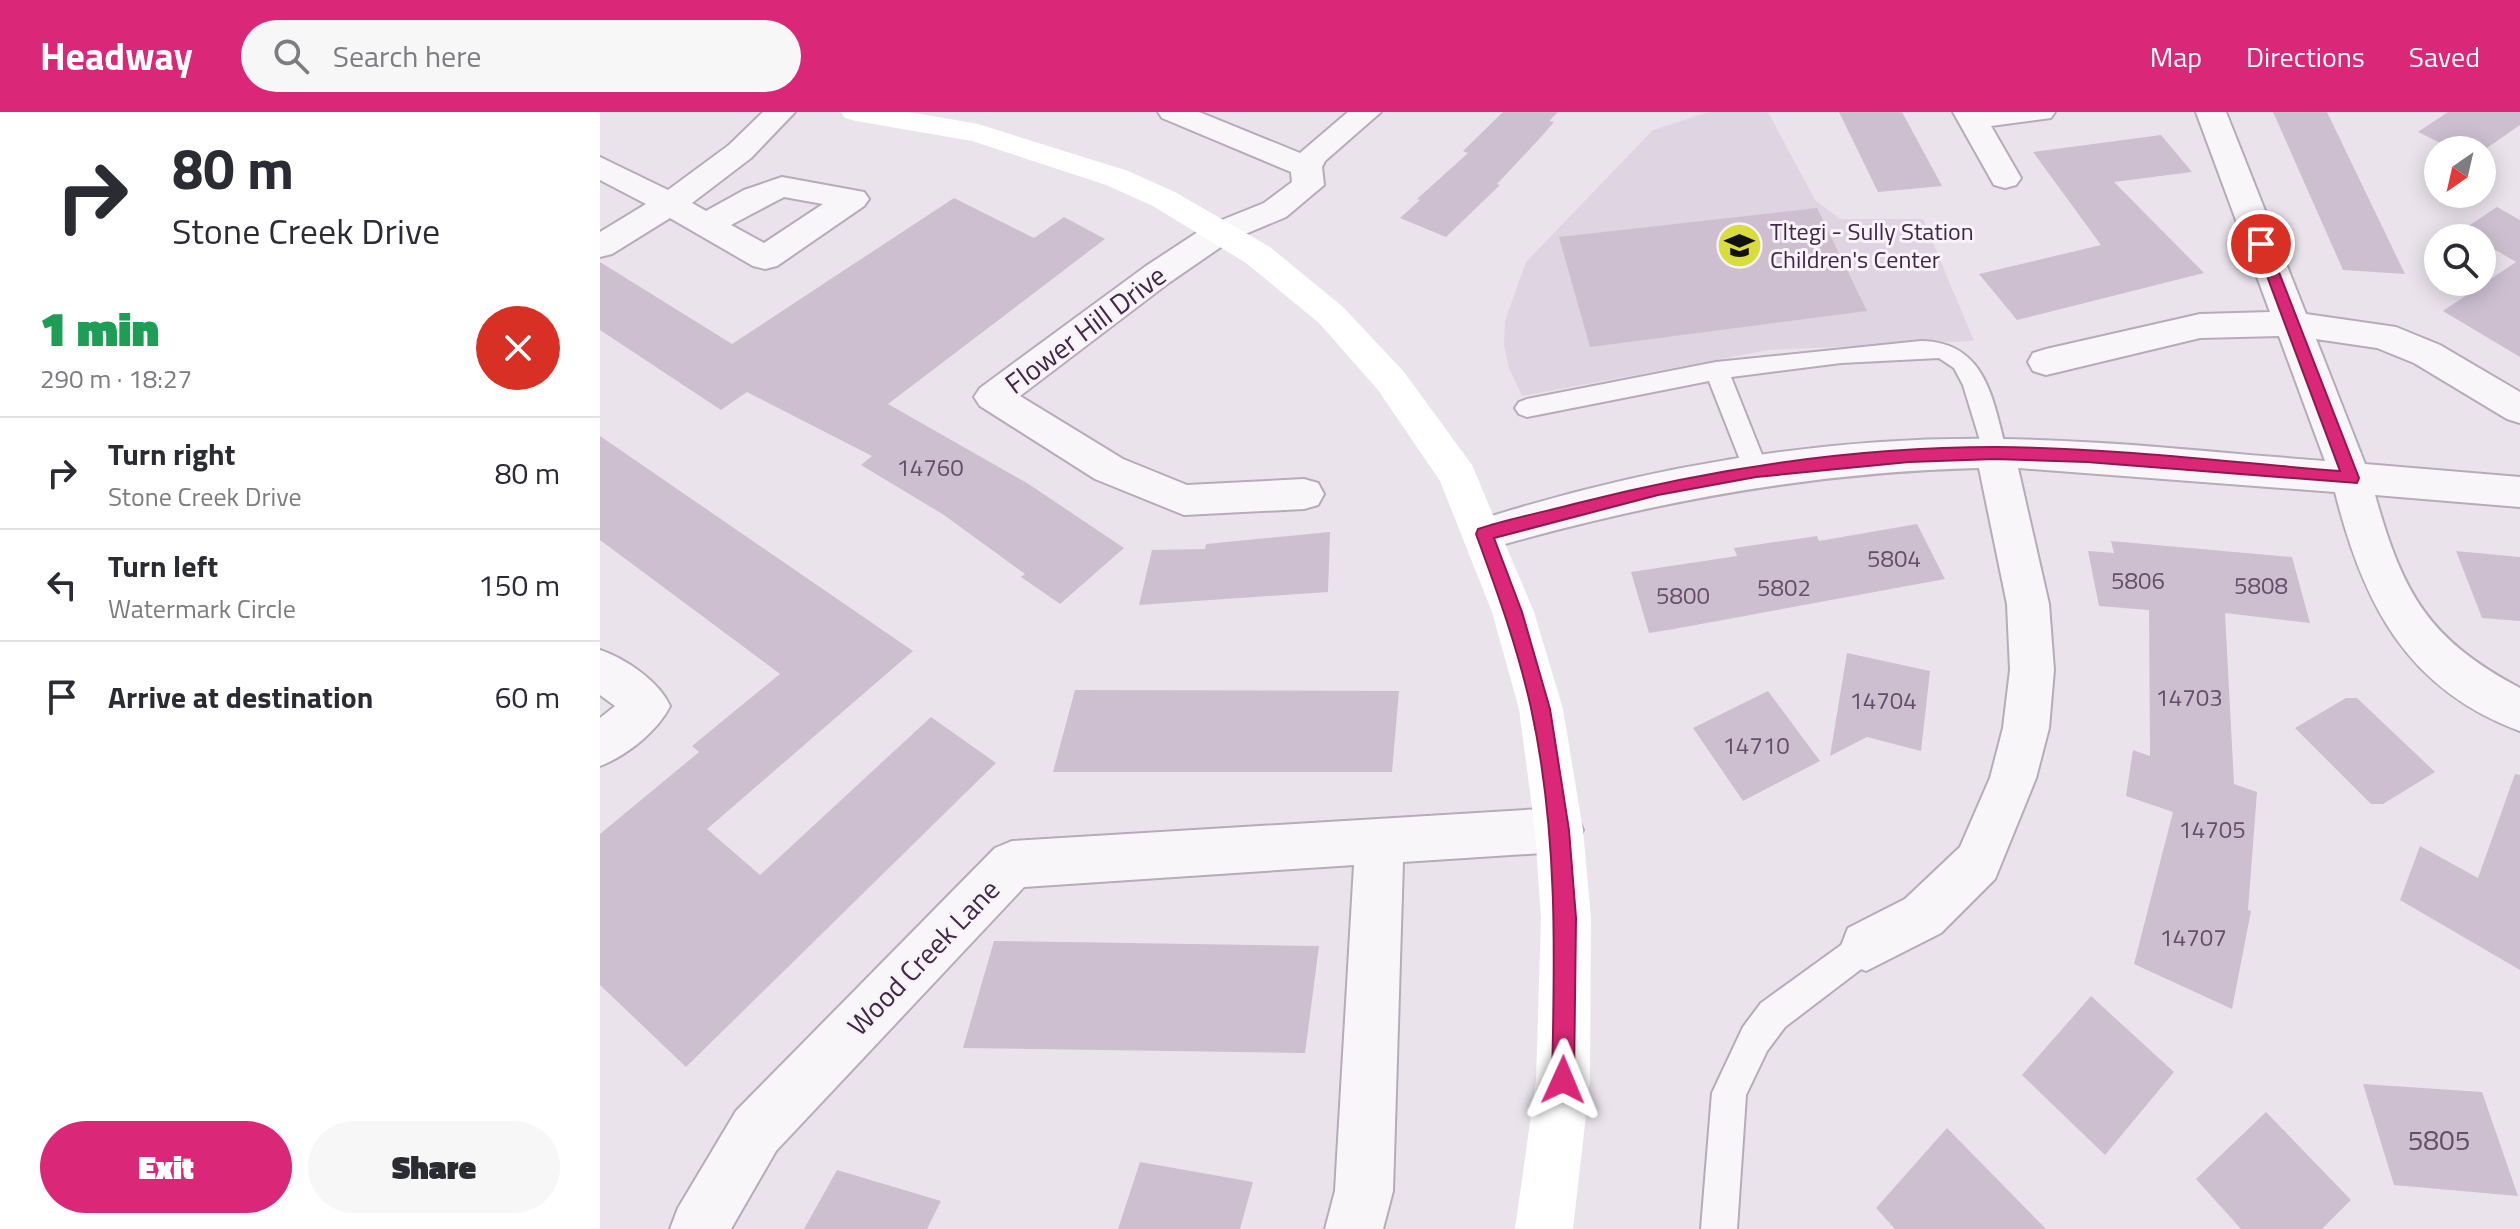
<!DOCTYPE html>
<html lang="en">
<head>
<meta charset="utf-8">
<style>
  :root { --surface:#fff; --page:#f7f7f7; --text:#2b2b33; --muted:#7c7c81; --line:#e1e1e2; --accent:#db2777 }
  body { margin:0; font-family:"Titillium Web",sans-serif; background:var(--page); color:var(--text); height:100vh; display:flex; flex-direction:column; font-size:30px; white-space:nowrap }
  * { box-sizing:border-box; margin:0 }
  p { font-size:26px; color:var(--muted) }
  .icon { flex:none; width:44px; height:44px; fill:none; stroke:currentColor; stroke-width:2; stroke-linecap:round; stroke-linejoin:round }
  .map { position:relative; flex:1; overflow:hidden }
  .sheet { display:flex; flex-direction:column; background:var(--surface); width:600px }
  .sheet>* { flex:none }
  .top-card { background:#fff; color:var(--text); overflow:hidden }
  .needle { width:52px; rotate:214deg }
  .fabs { position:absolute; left:1824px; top:24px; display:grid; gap:16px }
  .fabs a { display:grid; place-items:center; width:72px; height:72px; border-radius:50%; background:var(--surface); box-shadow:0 4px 20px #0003; font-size:40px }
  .pin { position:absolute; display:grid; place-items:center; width:68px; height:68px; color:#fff; margin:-34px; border:4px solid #fff; border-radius:50%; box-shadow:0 2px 8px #0007 }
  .me { position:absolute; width:88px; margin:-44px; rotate:1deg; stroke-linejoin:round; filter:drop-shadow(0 0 6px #0008) }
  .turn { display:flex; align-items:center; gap:28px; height:168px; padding:0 40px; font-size:36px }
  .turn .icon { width:104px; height:104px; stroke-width:2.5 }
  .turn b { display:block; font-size:56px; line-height:68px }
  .round { display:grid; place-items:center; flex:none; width:84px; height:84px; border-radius:42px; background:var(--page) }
  .headline { display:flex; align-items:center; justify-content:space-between; height:136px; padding:0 40px }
  h1 { font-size:48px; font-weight:800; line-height:60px; color:#1e9e55 }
  .cta { display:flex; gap:16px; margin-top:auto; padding:16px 40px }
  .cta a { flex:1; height:92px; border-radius:48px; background:var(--accent); color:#fff; font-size:32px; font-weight:800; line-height:92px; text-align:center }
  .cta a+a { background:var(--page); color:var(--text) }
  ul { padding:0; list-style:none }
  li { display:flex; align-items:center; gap:24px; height:112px; padding:0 40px; border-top:2px solid var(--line) }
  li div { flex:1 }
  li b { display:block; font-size:30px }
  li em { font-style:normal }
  header { display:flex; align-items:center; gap:48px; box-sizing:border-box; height:112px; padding:0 40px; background:var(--accent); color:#fff }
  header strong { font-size:38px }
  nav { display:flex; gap:44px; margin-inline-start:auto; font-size:28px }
  .search { width:560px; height:72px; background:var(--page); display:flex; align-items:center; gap:20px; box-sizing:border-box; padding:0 28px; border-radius:44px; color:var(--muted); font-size:30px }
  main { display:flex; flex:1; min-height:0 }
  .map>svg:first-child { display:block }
</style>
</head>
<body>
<header>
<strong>Headway</strong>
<div class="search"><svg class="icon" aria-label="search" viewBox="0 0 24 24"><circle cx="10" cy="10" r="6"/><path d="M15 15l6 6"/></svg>Search here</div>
<nav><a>Map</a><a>Directions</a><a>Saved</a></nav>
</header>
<main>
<section class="sheet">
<div class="top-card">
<div class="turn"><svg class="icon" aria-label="right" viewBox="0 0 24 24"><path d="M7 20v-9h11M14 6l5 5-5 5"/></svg><div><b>80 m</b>Stone Creek Drive</div></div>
</div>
<div class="headline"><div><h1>1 min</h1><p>290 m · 18:27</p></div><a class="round" style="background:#d93025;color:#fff"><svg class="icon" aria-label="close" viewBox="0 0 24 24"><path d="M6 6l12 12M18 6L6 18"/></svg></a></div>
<ul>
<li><svg class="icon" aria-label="right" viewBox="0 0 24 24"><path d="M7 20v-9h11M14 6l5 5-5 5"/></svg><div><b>Turn right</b><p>Stone Creek Drive</p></div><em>80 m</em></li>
<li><svg class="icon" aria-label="left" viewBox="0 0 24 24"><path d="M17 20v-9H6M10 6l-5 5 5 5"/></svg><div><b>Turn left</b><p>Watermark Circle</p></div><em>150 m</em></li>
<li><svg class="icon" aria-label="arrive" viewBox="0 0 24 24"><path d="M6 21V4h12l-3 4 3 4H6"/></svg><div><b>Arrive at destination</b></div><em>60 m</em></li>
</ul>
<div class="cta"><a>Exit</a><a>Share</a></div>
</section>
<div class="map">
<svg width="1920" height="1117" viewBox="0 0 1920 1117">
  <rect width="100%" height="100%" fill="#eae3ec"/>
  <!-- built -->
  <path fill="#dfd4e2" d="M 1109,0 L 1168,0 L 1215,88 L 1240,107 L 1323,107 L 1374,229 L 1169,238 L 922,284 L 909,256 L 904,233 L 905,209 L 926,150 L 1053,18 Z"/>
  <!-- building -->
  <path fill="#cdbfd0" d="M 903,0 L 958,0 L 949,9 L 954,10 L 941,25 L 897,72 L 900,73 L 846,125 L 800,106 L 820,88 L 817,87 L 868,41 L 863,39 Z
    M 1239,0 L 1302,0 L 1342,74 L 1278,80 Z
    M 1673,0 L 1727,0 L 1805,162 L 1743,158 Z
    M 1848,0 L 1920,0 L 1920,13 L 1884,38 L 1855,38 L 1818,20 Z
    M 1561,23 L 1592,60 L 1514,70 L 1604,161 L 1417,208 L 1379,162 L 1501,133 L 1433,40 Z
    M 354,86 L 434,126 L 464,105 L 505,127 L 288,292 L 427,371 L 524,436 L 460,492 L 421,465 L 425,462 L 344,403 L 261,353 L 272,344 L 147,280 L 121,298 L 0,218 L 0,150 L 132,232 Z
    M 1897,95 L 1920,108 L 1920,245 L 1843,199 L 1916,150 L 1882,130 L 1882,126 L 1874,126 L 1861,119 Z
    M 1217,96 L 1267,199 L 990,235 L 959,125 Z
    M 0,324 L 313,539 L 107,717 L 160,763 L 331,605 L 396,651 L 86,955 L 0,873 L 0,722 L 99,640 L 92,634 L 180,562 L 0,428 Z
    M 1317,412 L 1345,467 L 1074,517 L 1049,521 L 1031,460 L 1137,444 L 1134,436 L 1217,424 L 1219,429 Z
    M 730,420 L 728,480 L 539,493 L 552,438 L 605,437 L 606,432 Z
    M 1511,429 L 1692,445 L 1710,511 L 1625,501 L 1634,672 L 1657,680 L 1648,798 L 1651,799 L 1632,897 L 1534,852 L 1573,700 L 1526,684 L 1533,638 L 1550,644 L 1549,498 L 1499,494 L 1488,439 L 1514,441 Z
    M 1856,439 L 1920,445 L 1920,509 L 1882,506 Z
    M 1247,541 L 1330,559 L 1321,639 L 1267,625 L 1230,644 Z
    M 475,578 L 799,579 L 792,660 L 453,660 Z
    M 1168,579 L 1220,649 L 1143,689 L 1093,616 Z
    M 1746,586 L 1757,586 L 1835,660 L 1783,692 L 1771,692 L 1695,616 Z
    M 1915,662 L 1920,663 L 1920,858 L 1800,788 L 1820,734 L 1878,766 Z
    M 394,829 L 719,834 L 705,941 L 363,936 Z
    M 1491,884 L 1574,960 L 1505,1043 L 1422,963 Z
    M 1763,972 L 1882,980 L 1918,1084 L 1794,1073 Z
    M 1666,1000 L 1751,1088 L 1722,1117 L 1641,1117 L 1596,1067 Z
    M 1347,1016 L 1446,1117 L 1295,1117 L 1276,1096 Z
    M 540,1050 L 653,1070 L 640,1117 L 518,1117 Z
    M 237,1058 L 341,1089 L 327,1117 L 204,1117 Z"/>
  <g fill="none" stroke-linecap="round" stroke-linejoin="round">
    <defs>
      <path id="lane" d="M 1321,229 C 1387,230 1393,289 1407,341 L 1404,348 L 1395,350 L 1386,348 L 1363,273 L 1354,256 L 1339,246 L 1241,251 L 1131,265 L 1168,358 L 1165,365 L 1156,367 L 1147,365 L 1144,358 L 1109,269 L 927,305 L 919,302 L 915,296 L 919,290 L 927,287 L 1116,250 Z
        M 1266,818 L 1277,823 L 1282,834 L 1277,845 L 1185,915 L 1167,939 L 1146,983 L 1137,1117 L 1101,1117 L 1112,981 L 1143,915 L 1161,891 L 1255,823 Z"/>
      <path id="street" d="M 163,0 L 195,0 L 151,46 L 92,91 L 106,99 L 144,78 L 182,65 L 264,80 L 269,87 L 264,94 L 177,154 L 165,157 L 153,154 L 70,106 L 12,142 L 0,145 L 0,120 L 46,92 L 0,68 L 0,45 L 68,78 L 129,33 ZM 184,85 L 223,92 L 164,131 L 131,113 Z
        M 558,0 L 599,0 L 700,41 L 748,0 L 781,0 L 725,49 L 722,55 L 724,73 L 686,105 L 631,128 L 570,170 L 420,284 L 523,347 L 587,373 L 704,367 L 718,371 L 724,382 L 718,393 L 704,397 L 584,403 L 495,367 L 380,294 L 374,285 L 380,276 L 546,154 L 607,114 L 664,91 L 692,70 L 691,60 L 562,6 Z
        M 1353,0 L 1455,0 L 1451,6 L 1391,14 L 1421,66 L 1416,73 L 1405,76 L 1394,73 Z
        M 1596,0 L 1626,0 L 1706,202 L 1796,215 L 1840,233 L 1920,280 L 1920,311 L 1907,307 L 1814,251 L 1777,236 L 1716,227 L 1765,352 L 1920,365 L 1920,395 L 1775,383 C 1803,482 1828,527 1920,576 L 1920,619 C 1806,577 1763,491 1735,380 L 1418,356 L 1449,492 L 1454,558 L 1449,616 L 1436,666 L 1395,767 L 1341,821 L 1266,859 L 1248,852 L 1241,834 L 1248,816 L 1305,787 L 1360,735 L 1390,666 L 1403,616 L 1410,558 L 1407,492 L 1379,356 C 1209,360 1046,391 884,438 L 870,433 L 864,422 L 870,411 C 1038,356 1222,324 1399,327 C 1508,328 1617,341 1725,349 L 1679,224 L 1600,226 L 1446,263 L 1433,259 L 1428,250 L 1433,241 L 1446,237 L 1600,202 L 1670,200 Z
        M 0,538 C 26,547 59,569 70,594 C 58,619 26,644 0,654 L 0,606 L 15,594 L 0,583 Z
        M 959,696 L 976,702 L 983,718 L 976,734 L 959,740 L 803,750 L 793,1079 L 783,1117 L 725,1117 L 735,1079 L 754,753 L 424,775 L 176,1039 L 131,1117 L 70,1117 L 78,1096 L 136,999 L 395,736 L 412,729 Z"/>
    </defs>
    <!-- lane casing -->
    <use href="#lane" stroke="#b7abba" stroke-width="4"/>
    <!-- street casing -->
    <use href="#street" stroke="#b7abba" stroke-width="4"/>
    <!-- lane -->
    <use href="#lane" fill="#f9f6fa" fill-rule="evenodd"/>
    <!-- street -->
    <use href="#street" fill="#f9f6fa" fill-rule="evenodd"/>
    <!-- secondary -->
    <path fill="#fff" fill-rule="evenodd" d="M 241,0 L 309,0 L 378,12 L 528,59 L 575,80 L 670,135 L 743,195 L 804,260 L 872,353 L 934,500 L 963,597 L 983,718 L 991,806 L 990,968 L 973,1117 L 915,1117 L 936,968 L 941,806 L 935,718 L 919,597 L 892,500 L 840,369 L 778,278 L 719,211 L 646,151 L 553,94 L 506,73 L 372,29 L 256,9 L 245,6 Z"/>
  </g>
  <!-- route -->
  <path fill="#db2777" stroke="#8e194d" stroke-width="2" d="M 1661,128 L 1668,132 L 1759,366 L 1757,371 L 1487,350 L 1395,347 L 1309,350 L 1156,365 L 1058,383 L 894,426 L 922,500 L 950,597 L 969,718 L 976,806 L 974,968 L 971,976 L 963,980 L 955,976 L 952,968 C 955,844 958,719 931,596 C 918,537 897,479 876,422 L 878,417 C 910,406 945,400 978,391 C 1115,356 1255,335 1396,335 C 1511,336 1626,350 1740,359 L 1655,132 Z"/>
  <!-- icons -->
  <defs>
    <symbol id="school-disc" viewBox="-11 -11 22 22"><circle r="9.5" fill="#d8dd3c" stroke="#f8f3f9"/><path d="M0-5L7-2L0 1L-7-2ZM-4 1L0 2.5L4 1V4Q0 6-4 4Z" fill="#111"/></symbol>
  </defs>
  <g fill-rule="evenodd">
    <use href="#school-disc" x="1114" y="108" width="51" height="51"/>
  </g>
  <g text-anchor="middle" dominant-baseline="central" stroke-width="6" stroke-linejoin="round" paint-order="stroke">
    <!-- far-poi labels -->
    <g font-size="24" fill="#412847" stroke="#f8f3f9" text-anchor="start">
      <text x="1170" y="119">Tltegi - Sully Station<tspan x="1170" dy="28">Children's Center</tspan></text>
    </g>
    <!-- number labels -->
    <g font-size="24" fill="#644e69">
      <text x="330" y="355">14760</text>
      <text x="1294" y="446">5804</text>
      <text x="1538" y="468">5806</text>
      <text x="1661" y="473">5808</text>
      <text x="1184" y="475">5802</text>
      <text x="1083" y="483">5800</text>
      <text x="1589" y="585">14703</text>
      <text x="1283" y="588">14704</text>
      <text x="1156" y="633">14710</text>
      <text x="1612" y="717">14705</text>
      <text x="1593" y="825">14707</text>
    </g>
    <!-- street labels -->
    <g font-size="28" fill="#412847" stroke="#f8f3f9">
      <text transform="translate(485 217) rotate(-37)">Flower Hill Drive</text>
      <text transform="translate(323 845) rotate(-46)">Wood Creek Lane</text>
    </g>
    <!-- near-number labels -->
    <g font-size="28" fill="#644e69">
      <text x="1839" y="1027">5805</text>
    </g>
  </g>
</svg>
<div class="fabs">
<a><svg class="needle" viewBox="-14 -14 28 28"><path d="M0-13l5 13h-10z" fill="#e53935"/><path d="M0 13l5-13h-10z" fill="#7c7c81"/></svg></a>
<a><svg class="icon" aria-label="search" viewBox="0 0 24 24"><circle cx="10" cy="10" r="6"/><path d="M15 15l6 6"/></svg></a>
</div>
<div class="pin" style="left:1661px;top:132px;background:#d93025"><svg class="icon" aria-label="arrive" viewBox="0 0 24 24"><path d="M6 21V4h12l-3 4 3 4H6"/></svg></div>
<svg class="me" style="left:963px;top:968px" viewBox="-20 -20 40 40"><path d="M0-17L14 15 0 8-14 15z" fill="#db2777" stroke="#fff" stroke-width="4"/></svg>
</div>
</main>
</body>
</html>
